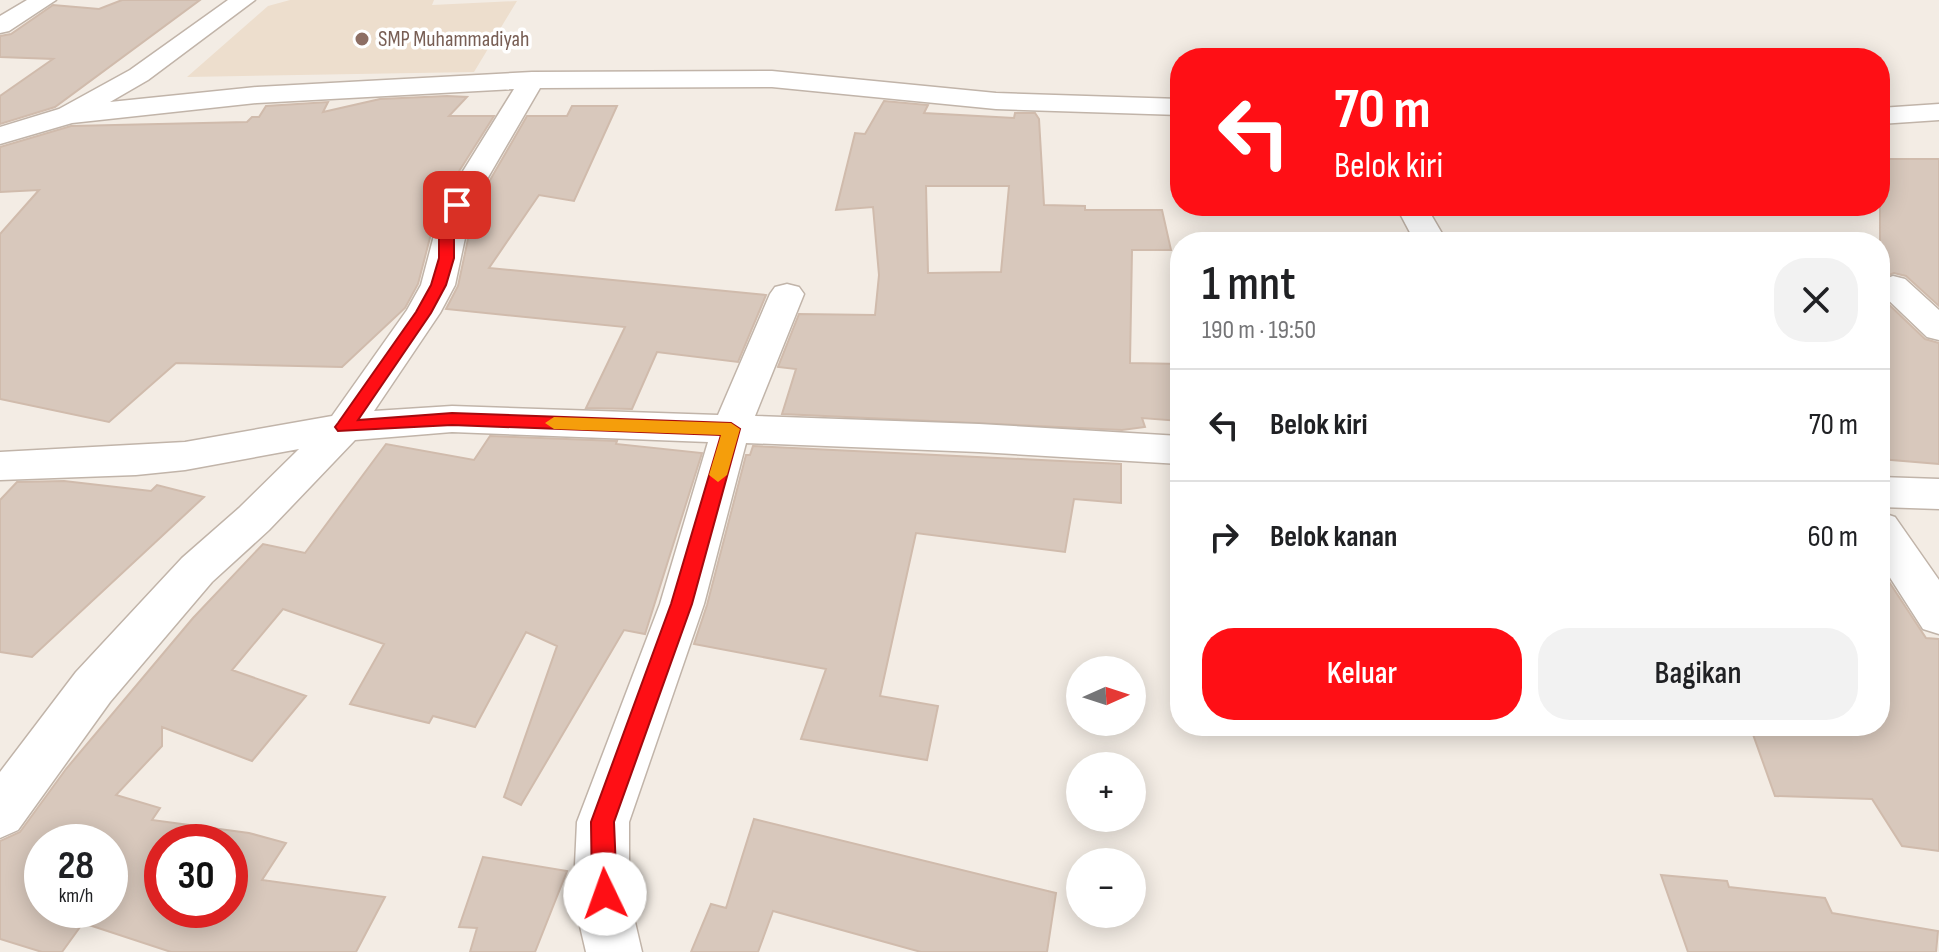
<!DOCTYPE html>
<html lang="id">
<head>
<meta charset="utf-8">
<style>
  :root { --surface:#fff; --page:#f2f2f2; --text:#202124; --muted:#757577; --line:#e0e0e0; --accent:#ff0f15 }
  body { margin:0; font-family:"Sofia Sans Condensed",sans-serif; background:var(--page); color:var(--text); height:100vh; display:flex; flex-direction:column; font-size:30px; white-space:nowrap }
  * { box-sizing:border-box; margin:0 }
  p { font-size:26px; color:var(--muted) }
  .icon { flex:none; width:44px; height:44px; fill:none; stroke:currentColor; stroke-width:2; stroke-linecap:round; stroke-linejoin:round }
  .map { position:relative; flex:1; overflow:hidden }
  .details { position:absolute; left:1170px; top:232px; width:720px; height:504px; display:flex; flex-direction:column; background:var(--surface); border-radius:32px; box-shadow:0 4px 20px #0003 }
  .details>* { flex:none }
  .hud { position:absolute; left:1170px; top:48px; width:720px; height:168px; border-radius:32px; box-shadow:0 4px 20px #0003; background:#ff0f15; color:#fff; overflow:hidden }
  .needle { width:52px; rotate:87deg }
  .buttons { position:absolute; left:1066px; top:656px; display:grid; gap:16px }
  .buttons a { display:grid; place-items:center; width:80px; height:80px; border-radius:50%; background:var(--surface); box-shadow:0 4px 20px #0003; font-size:40px }
  .speed { position:absolute; left:24px; top:824px; display:flex; gap:16px; font-size:40px; font-weight:700; text-align:center }
  .speed>* { display:grid; place-content:center; width:104px; height:104px; border-radius:50%; background:var(--surface); box-shadow:0 4px 20px #0003; line-height:1 }
  .speed small { font-size:20px; font-weight:400 }
  .speed .limit { border:12px solid #d22; background:#fff; color:#111 }
  .pin { position:absolute; display:grid; place-items:center; width:68px; height:68px; color:#fff; margin:-34px; border-radius:16px; box-shadow:0 4px 12px #0006 }
  .me { position:absolute; width:88px; margin:-44px; rotate:357deg; stroke-linejoin:round; filter:drop-shadow(0 0 6px #0008) }
  .turn { display:flex; align-items:center; gap:28px; height:168px; padding:0 32px; font-size:36px }
  .turn .icon { width:104px; height:104px; stroke-width:2.5 }
  .turn b { display:block; font-size:56px; line-height:68px }
  .round { display:grid; place-items:center; flex:none; width:84px; height:84px; border-radius:32px; background:var(--page) }
  .overview { display:flex; align-items:center; justify-content:space-between; height:136px; padding:0 32px }
  h1 { font-size:48px; font-weight:600; line-height:60px }
  .action { display:flex; gap:16px; margin-top:auto; padding:16px 32px }
  .action a { flex:1; height:92px; border-radius:32px; background:var(--accent); color:#fff; font-size:32px; font-weight:600; line-height:92px; text-align:center }
  .action a+a { background:var(--page); color:var(--text) }
  ul { padding:0; list-style:none }
  li { display:flex; align-items:center; gap:24px; height:112px; padding:0 32px; border-top:2px solid var(--line) }
  li div { flex:1 }
  li b { display:block; font-size:30px }
  li em { font-style:normal }
  .map>svg:first-child { display:block }
</style>
</head>
<body>
<div class="map">
<svg width="1939" height="952" viewBox="0 0 1939 952">
  <rect width="100%" height="100%" fill="#f3ece4"/>
  <!-- education -->
  <path fill="#eddecd" d="M 290,0 L 434,0 L 432,5 L 517,1 L 474,72 L 187,77 L 268,6 Z"/>
  <!-- building -->
  <path fill="#d8c8bc" stroke="#d0bbac" stroke-width="2" fill-rule="evenodd" d="M 122,0 L 200,0 L 55,107 L 0,124 L 0,96 L 53,59 L 0,57 L 0,36 L 11,34 L 53,5 L 99,9 Z
    M 447,96 L 467,97 L 449,116 L 494,116 L 439,203 L 418,284 L 405,308 L 342,367 L 176,363 L 109,422 L 0,399 L 0,234 L 39,190 L 0,192 L 0,147 L 71,126 L 247,122 L 252,117 L 259,117 L 266,106 L 328,102 L 323,112 L 380,99 Z
    M 884,101 L 928,105 L 924,113 L 1014,118 L 1015,113 L 1035,113 L 1039,119 L 1044,205 L 1085,206 L 1085,210 L 1162,210 L 1171,250 L 1132,250 L 1130,363 L 1180,364 L 1180,421 L 1142,418 L 1145,427 L 1122,430 L 782,414 L 796,369 L 778,367 L 799,314 L 875,315 L 879,275 L 873,207 L 836,210 L 855,133 L 865,134 ZM 926,186 L 1009,186 L 1001,272 L 928,273 Z
    M 572,106 L 617,106 L 574,201 L 539,195 L 489,268 L 766,295 L 738,362 L 657,352 L 632,409 L 586,408 L 625,327 L 446,309 L 458,286 L 475,206 L 527,116 L 567,116 Z
    M 1880,159 L 1939,159 L 1939,306 L 1906,276 L 1894,273 L 1880,278 Z
    M 1880,296 L 1925,339 L 1939,343 L 1939,464 L 1880,459 Z
    M 490,436 L 617,441 L 616,444 L 702,453 L 645,634 L 624,630 L 521,805 L 504,797 L 557,646 L 526,632 L 475,727 L 433,716 L 429,723 L 350,704 L 384,644 L 283,609 L 232,670 L 306,696 L 252,761 L 162,727 L 162,746 L 116,795 L 160,808 L 152,820 L 249,833 L 286,843 L 262,880 L 385,897 L 356,952 L 171,952 L 83,923 L 62,952 L 42,952 L 0,939 L 0,841 L 20,832 L 66,769 L 193,618 L 263,544 L 305,553 L 386,444 L 474,460 ZM 42,842 L 110,842 L 110,910 L 42,910 ZM 162,842 L 230,842 L 230,910 L 162,910 Z
    M 753,446 L 1121,464 L 1121,503 L 1074,499 L 1065,552 L 916,533 L 880,696 L 938,706 L 927,760 L 801,739 L 826,669 L 694,644 L 707,605 L 746,455 L 750,455 Z
    M 64,481 L 151,491 L 157,485 L 204,497 L 32,657 L 0,652 L 0,500 L 17,482 Z
    M 1880,568 L 1926,638 L 1939,639 L 1939,851 L 1902,846 L 1872,799 L 1775,796 L 1750,726 L 1880,726 Z
    M 754,819 L 1056,893 L 1047,952 L 921,952 L 773,911 L 758,952 L 691,952 L 711,904 L 726,908 Z
    M 483,857 L 567,871 L 535,952 L 470,952 L 477,928 L 459,927 Z
    M 1661,875 L 1727,881 L 1729,887 L 1825,898 L 1832,913 L 1938,931 L 1936,952 L 1688,952 Z"/>
  <g fill="none" stroke-linecap="round" stroke-linejoin="round">
    <defs>
      <path id="street" d="M 27,0 L 56,0 L 9,31 L 0,33 L 0,16 Z
        M 228,0 L 255,0 L 148,80 L 110,102 L 257,87 L 532,72 L 772,71 L 996,93 L 1180,99 L 1180,115 L 996,109 L 772,87 L 540,88 L 472,205 L 455,285 L 440,313 L 374,411 L 452,406 L 718,415 L 770,294 L 775,287 L 787,284 L 799,287 L 804,294 L 755,416 L 979,424 L 1180,436 L 1180,464 L 979,452 L 746,443 L 704,604 L 629,822 L 629,865 L 635,922 L 642,952 L 586,952 L 579,922 L 575,865 L 577,822 L 660,604 L 708,442 L 452,432 L 355,440 L 269,530 L 212,582 L 110,702 L 18,830 L 0,838 L 0,772 L 76,672 L 182,558 L 239,508 L 299,449 L 185,470 L 136,475 L 0,480 L 0,452 L 185,442 L 332,416 L 407,310 L 421,285 L 442,205 L 514,89 L 257,103 L 72,123 L 0,144 L 0,127 L 59,109 L 130,70 Z
        M 1939,104 L 1939,120 L 1880,124 L 1880,108 Z
        M 1396,206 L 1426,206 L 1447,242 L 1415,242 Z
        M 1893,276 L 1905,279 L 1939,310 L 1939,340 L 1927,337 L 1881,293 L 1880,281 Z
        M 1880,477 L 1939,479 L 1939,509 L 1880,507 Z
        M 1880,512 L 1895,517 L 1939,580 L 1939,634 L 1923,629 L 1880,562 Z"/>
    </defs>
    <!-- street casing -->
    <use href="#street" stroke="#c1b4a9" stroke-width="3"/>
    <!-- street -->
    <use href="#street" fill="#fff" fill-rule="evenodd"/>
  </g>
  <!-- route -->
  <path fill="#ff0f15" stroke="#a60a0e" stroke-width="2" d="M 457,201 L 464,205 L 454,238 L 454,258 L 446,285 L 431,313 L 358,420 L 452,413 L 731,423 L 740,429 L 692,604 L 614,822 L 617,894 L 613,903 L 605,906 L 596,903 L 592,894 L 591,822 L 671,604 L 721,435 L 452,425 L 338,431 L 335,427 L 338,423 L 416,312 L 431,285 L 439,258 L 439,238 L 450,205 Z"/>
  <!-- slow -->
  <path fill="#f59e0b" d="M 554,417 L 731,423 L 740,429 L 727,475 L 718,482 L 709,475 L 721,435 L 554,429 L 545,423 Z"/>
  <!-- markers -->
  <circle fill="#8d6e63" stroke="#fff" stroke-width="3" cx="362" cy="39" r="8"/>
  <g text-anchor="middle" dominant-baseline="central" stroke-width="7" stroke-linejoin="round" paint-order="stroke">
    <!-- far-education labels -->
    <g font-size="22" fill="#785e54" stroke="#fff" text-anchor="start">
      <text x="378" y="39">SMP Muhammadiyah</text>
    </g>
  </g>
</svg>
<div class="buttons">
<a><svg class="needle" viewBox="-14 -14 28 28"><path d="M0-13l5 13h-10z" fill="#e53935"/><path d="M0 13l5-13h-10z" fill="#757577"/></svg></a>
<a>+</a>
<a>−</a>
</div>
<div class="speed"><div>28<small>km/h</small></div><div class="limit">30</div></div>
<div class="pin" style="left:457px;top:205px;background:#d93025"><svg class="icon" aria-label="arrive" viewBox="0 0 24 24"><path d="M6 21V4h12l-3 4 3 4H6"/></svg></div>
<svg class="me" style="left:605px;top:894px" viewBox="-20 -20 40 40"><circle r="19" fill="#fff"/><path d="M0-13L10 11 0 6-10 11z" fill="#ff0f15"/></svg>
<div class="hud">
<div class="turn"><svg class="icon" aria-label="left" viewBox="0 0 24 24"><path d="M17 20v-9H6M10 6l-5 5 5 5"/></svg><div><b>70 m</b>Belok kiri</div></div>
</div>
<section class="details">
<div class="overview"><div><h1>1 mnt</h1><p>190 m · 19:50</p></div><a class="round"><svg class="icon" aria-label="close" viewBox="0 0 24 24"><path d="M6 6l12 12M18 6L6 18"/></svg></a></div>
<ul>
<li><svg class="icon" aria-label="left" viewBox="0 0 24 24"><path d="M17 20v-9H6M10 6l-5 5 5 5"/></svg><div><b>Belok kiri</b></div><em>70 m</em></li>
<li><svg class="icon" aria-label="right" viewBox="0 0 24 24"><path d="M7 20v-9h11M14 6l5 5-5 5"/></svg><div><b>Belok kanan</b></div><em>60 m</em></li>
</ul>
<div class="action"><a>Keluar</a><a>Bagikan</a></div>
</section>
</div>
</body>
</html>
